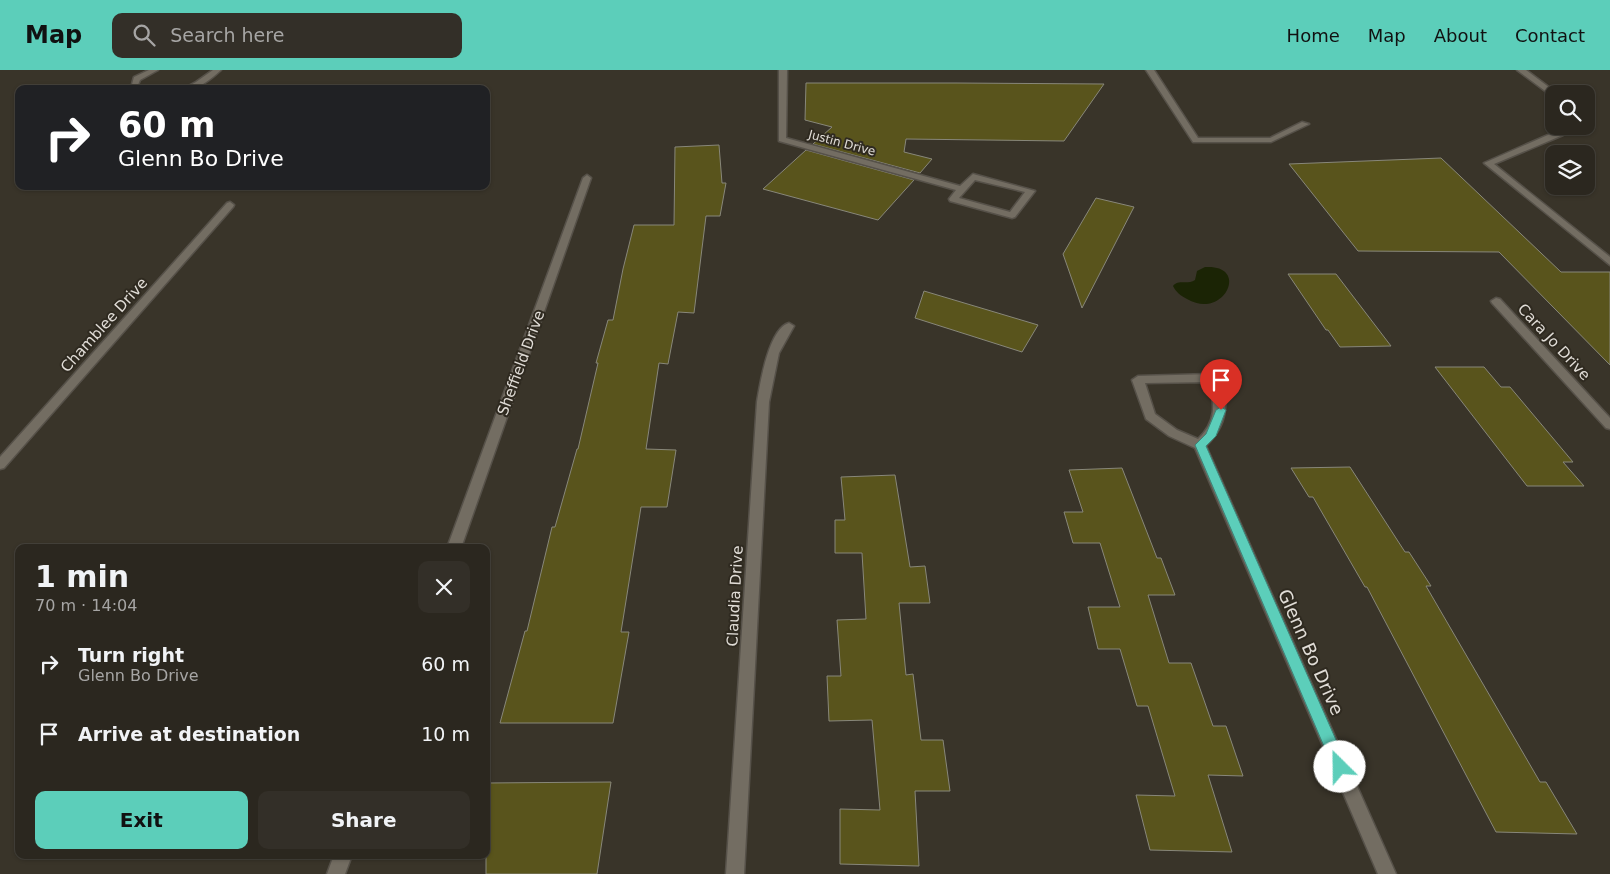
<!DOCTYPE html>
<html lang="en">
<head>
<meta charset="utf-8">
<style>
  :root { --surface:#2b271f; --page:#332f28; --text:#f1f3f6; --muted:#a6a5a4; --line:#47443d; --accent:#5cceba }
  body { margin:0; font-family:"DejaVu Sans",sans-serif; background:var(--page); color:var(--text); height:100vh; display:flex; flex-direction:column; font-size:19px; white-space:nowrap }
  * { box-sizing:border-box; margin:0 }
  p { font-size:16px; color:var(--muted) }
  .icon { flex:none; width:28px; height:28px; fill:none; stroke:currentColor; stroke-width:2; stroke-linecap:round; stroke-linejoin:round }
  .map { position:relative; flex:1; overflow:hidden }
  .drawer { position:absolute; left:15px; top:474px; width:475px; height:315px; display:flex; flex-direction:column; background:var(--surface); border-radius:10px; box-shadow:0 1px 4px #0004,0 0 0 1px var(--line) }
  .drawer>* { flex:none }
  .guide { position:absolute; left:15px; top:15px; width:475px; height:105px; border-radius:10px; box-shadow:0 1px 4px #0004,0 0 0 1px var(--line); background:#202124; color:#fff; overflow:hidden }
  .controls { position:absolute; left:1545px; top:15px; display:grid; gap:10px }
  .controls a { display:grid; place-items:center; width:50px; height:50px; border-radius:10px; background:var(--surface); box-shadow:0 1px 4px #0004,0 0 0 1px var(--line); font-size:25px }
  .pin { position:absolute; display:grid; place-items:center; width:42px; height:42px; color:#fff; margin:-51px -21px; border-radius:50% 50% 50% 0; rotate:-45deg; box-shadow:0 0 5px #0007 }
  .pin .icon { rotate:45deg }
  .me { position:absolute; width:55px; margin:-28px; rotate:337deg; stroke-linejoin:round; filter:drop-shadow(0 0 4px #0008) }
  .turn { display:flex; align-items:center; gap:18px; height:105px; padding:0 20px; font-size:22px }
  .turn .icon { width:65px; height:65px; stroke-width:2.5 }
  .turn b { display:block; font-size:35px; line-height:42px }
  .round { display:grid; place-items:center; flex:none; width:52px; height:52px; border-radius:10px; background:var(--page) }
  .overview { display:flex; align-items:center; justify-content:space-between; height:85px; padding:0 20px }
  h1 { font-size:30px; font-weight:700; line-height:38px }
  .primary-button { display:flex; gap:10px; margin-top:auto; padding:10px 20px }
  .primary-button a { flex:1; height:58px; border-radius:10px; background:var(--accent); color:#111; font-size:20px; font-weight:700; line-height:58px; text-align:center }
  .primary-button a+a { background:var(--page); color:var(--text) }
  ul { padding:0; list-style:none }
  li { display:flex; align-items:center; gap:15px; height:70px; padding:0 20px }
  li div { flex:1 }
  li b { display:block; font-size:19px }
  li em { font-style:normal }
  header { display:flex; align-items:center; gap:30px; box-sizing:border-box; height:70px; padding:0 25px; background:var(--accent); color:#111 }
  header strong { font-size:24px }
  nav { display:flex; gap:28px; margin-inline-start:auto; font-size:18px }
  .search { width:350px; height:45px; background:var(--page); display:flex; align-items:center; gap:12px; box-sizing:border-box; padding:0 18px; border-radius:10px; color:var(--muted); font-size:19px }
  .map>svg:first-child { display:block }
</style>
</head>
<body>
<header>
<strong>Map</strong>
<div class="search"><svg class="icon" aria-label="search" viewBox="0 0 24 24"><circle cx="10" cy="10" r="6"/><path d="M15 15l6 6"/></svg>Search here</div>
<nav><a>Home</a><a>Map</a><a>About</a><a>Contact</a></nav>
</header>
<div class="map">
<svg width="1610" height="804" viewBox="0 0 1610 804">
  <rect width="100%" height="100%" fill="#393429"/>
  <!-- water -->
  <path fill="#1b2405" d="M 1205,197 C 1251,194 1224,251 1187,229 C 1181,226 1176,222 1173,216 C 1178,209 1188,215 1195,210 L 1197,201 Z"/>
  <!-- building -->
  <path fill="#59541c" stroke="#88877a" d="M 806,13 L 956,13 L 1104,14 L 1064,71 L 906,69 L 904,82 L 932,89 L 920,103 L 813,74 L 832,57 L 805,50 Z
    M 719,75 L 722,113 L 726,113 L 720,146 L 706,146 L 694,243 L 678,242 L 668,294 L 659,293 L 646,379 L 676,380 L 667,437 L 641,437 L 621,562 L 629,562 L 613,653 L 500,653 L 525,561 L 527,561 L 552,457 L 555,457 L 577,379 L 578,379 L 598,293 L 596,293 L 608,250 L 613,250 L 623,199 L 634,155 L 674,155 L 675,77 Z
    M 806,80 L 914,110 L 878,150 L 763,119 Z
    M 1441,88 L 1561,202 L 1610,202 L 1610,295 L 1499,182 L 1358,181 L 1289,94 Z
    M 1096,128 L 1134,137 L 1082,238 L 1063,184 Z
    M 1288,204 L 1336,204 L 1391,276 L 1340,277 L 1328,260 L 1326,260 Z
    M 924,221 L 1038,255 L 1022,282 L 915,248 Z
    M 1435,297 L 1484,297 L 1501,317 L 1510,317 L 1573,392 L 1563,392 L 1584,416 L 1527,416 Z
    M 1350,397 L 1405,482 L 1409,482 L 1431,516 L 1426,516 L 1540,712 L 1546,712 L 1577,764 L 1496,762 L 1367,517 L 1365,517 L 1313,427 L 1309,427 L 1291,398 Z
    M 1122,398 L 1157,488 L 1161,488 L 1175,525 L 1148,525 L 1169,593 L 1191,593 L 1213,656 L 1226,656 L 1243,706 L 1208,705 L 1232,782 L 1150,780 L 1136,725 L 1175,726 L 1148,636 L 1137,636 L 1120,579 L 1098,579 L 1088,537 L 1120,537 L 1100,473 L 1073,473 L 1064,442 L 1083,442 L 1069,400 Z
    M 895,405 L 910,497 L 925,496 L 930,533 L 899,533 L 906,605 L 913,604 L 921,670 L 943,670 L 950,721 L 915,721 L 919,796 L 840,794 L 840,739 L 880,740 L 872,650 L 829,651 L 827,606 L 841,606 L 837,550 L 866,549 L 862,483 L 835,483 L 835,450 L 845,450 L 841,407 Z
    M 611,712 L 597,804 L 486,804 L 486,713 Z"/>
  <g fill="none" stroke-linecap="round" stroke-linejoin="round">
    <defs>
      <path id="service" d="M 149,0 L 158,0 L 140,10 L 138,15 L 141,19 L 131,18 L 134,7 Z
        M 213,0 L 221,0 C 209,11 199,19 183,19 L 196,12 Z
        M 779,0 L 787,0 L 786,68 L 960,116 L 973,104 L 1035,121 L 1015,147 L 1012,148 L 950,131 L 949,129 L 956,120 L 779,71 ZM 975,110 L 1025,122 L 1010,142 L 959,128 Z
        M 1146,0 L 1154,0 L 1198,68 L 1270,68 L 1302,52 L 1309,54 L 1271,72 L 1193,72 Z
        M 1517,0 L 1526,0 L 1558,24 L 1552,26 Z
        M 1561,56 L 1569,56 L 1563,65 L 1494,94 L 1610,187 L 1610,195 L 1484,93 L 1557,61 Z"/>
      <path id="minor" d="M 587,105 L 591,108 L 461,478 L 447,478 L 583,108 Z
        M 230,132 L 234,135 L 233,137 L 4,398 L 0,399 L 0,387 L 227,133 Z
        M 1496,228 L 1500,229 L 1610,348 L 1610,359 L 1606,358 L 1492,233 L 1491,231 Z
        M 789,253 L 794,256 L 779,283 L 769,332 L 744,804 L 726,804 L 757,332 C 760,314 769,258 789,253 Z
        M 1212,304 L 1216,305 C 1231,331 1227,355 1206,376 L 1396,804 L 1378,804 L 1195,378 L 1169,366 L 1146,349 L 1132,310 L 1138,306 ZM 1208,312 C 1216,334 1216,352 1198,369 L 1177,360 L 1155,344 L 1145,313 Z
        M 334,785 L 352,785 L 345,804 L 327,804 Z"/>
    </defs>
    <!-- service casing -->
    <use href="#service" stroke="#565149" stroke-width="3"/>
    <!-- minor casing -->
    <use href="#minor" stroke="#565149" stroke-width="3"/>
    <!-- service -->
    <use href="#service" fill="#736d62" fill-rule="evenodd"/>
    <!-- minor -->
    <use href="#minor" fill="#736d62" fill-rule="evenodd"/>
  </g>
  <!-- route -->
  <path fill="#5cceba" stroke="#3c8679" d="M 1221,337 L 1226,340 L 1216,366 L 1206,376 L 1348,697 L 1346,702 L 1340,704 L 1335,702 L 1195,375 L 1206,364 L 1216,340 Z"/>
  <g text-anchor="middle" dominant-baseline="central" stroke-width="4" stroke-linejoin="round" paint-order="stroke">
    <!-- far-street labels -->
    <g font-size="12" fill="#e1ddd7" stroke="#2f2a20">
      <text transform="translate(842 73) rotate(15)">Justin Drive</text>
    </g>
    <!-- street labels -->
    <g font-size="15" fill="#e1ddd7" stroke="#2f2a20">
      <text transform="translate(104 255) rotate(-48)">Chamblee Drive</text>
      <text transform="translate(1554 272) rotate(47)">Cara Jo Drive</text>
      <text transform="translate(521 293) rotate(-70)">Sheffield Drive</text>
      <text transform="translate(735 526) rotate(-87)">Claudia Drive</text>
    </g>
    <!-- near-street labels -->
    <g font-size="18" fill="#e1ddd7" stroke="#2f2a20">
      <text transform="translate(1311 582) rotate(66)">Glenn Bo Drive</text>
    </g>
  </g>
</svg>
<div class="controls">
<a><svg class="icon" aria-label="search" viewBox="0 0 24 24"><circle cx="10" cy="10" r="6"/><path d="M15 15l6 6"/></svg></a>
<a><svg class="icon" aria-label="layers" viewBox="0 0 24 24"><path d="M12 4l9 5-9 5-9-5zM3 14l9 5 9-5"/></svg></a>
</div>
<div class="pin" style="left:1221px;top:340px;background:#d93025"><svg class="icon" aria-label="arrive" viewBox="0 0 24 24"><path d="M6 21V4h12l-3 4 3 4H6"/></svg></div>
<svg class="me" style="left:1340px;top:697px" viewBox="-20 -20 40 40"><circle r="19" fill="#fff"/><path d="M0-13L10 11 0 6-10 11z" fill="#5cceba"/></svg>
<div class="guide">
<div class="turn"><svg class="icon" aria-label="right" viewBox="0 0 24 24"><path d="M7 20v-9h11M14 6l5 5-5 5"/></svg><div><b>60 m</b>Glenn Bo Drive</div></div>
</div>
<section class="drawer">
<div class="overview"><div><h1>1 min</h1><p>70 m · 14:04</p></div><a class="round"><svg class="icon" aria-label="close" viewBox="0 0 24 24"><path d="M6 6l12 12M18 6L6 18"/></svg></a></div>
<ul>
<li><svg class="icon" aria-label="right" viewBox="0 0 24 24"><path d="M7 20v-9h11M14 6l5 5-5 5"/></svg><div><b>Turn right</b><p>Glenn Bo Drive</p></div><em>60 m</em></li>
<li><svg class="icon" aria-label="arrive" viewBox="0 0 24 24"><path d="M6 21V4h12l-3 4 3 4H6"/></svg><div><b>Arrive at destination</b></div><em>10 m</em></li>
</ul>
<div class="primary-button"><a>Exit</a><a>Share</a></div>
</section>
</div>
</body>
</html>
